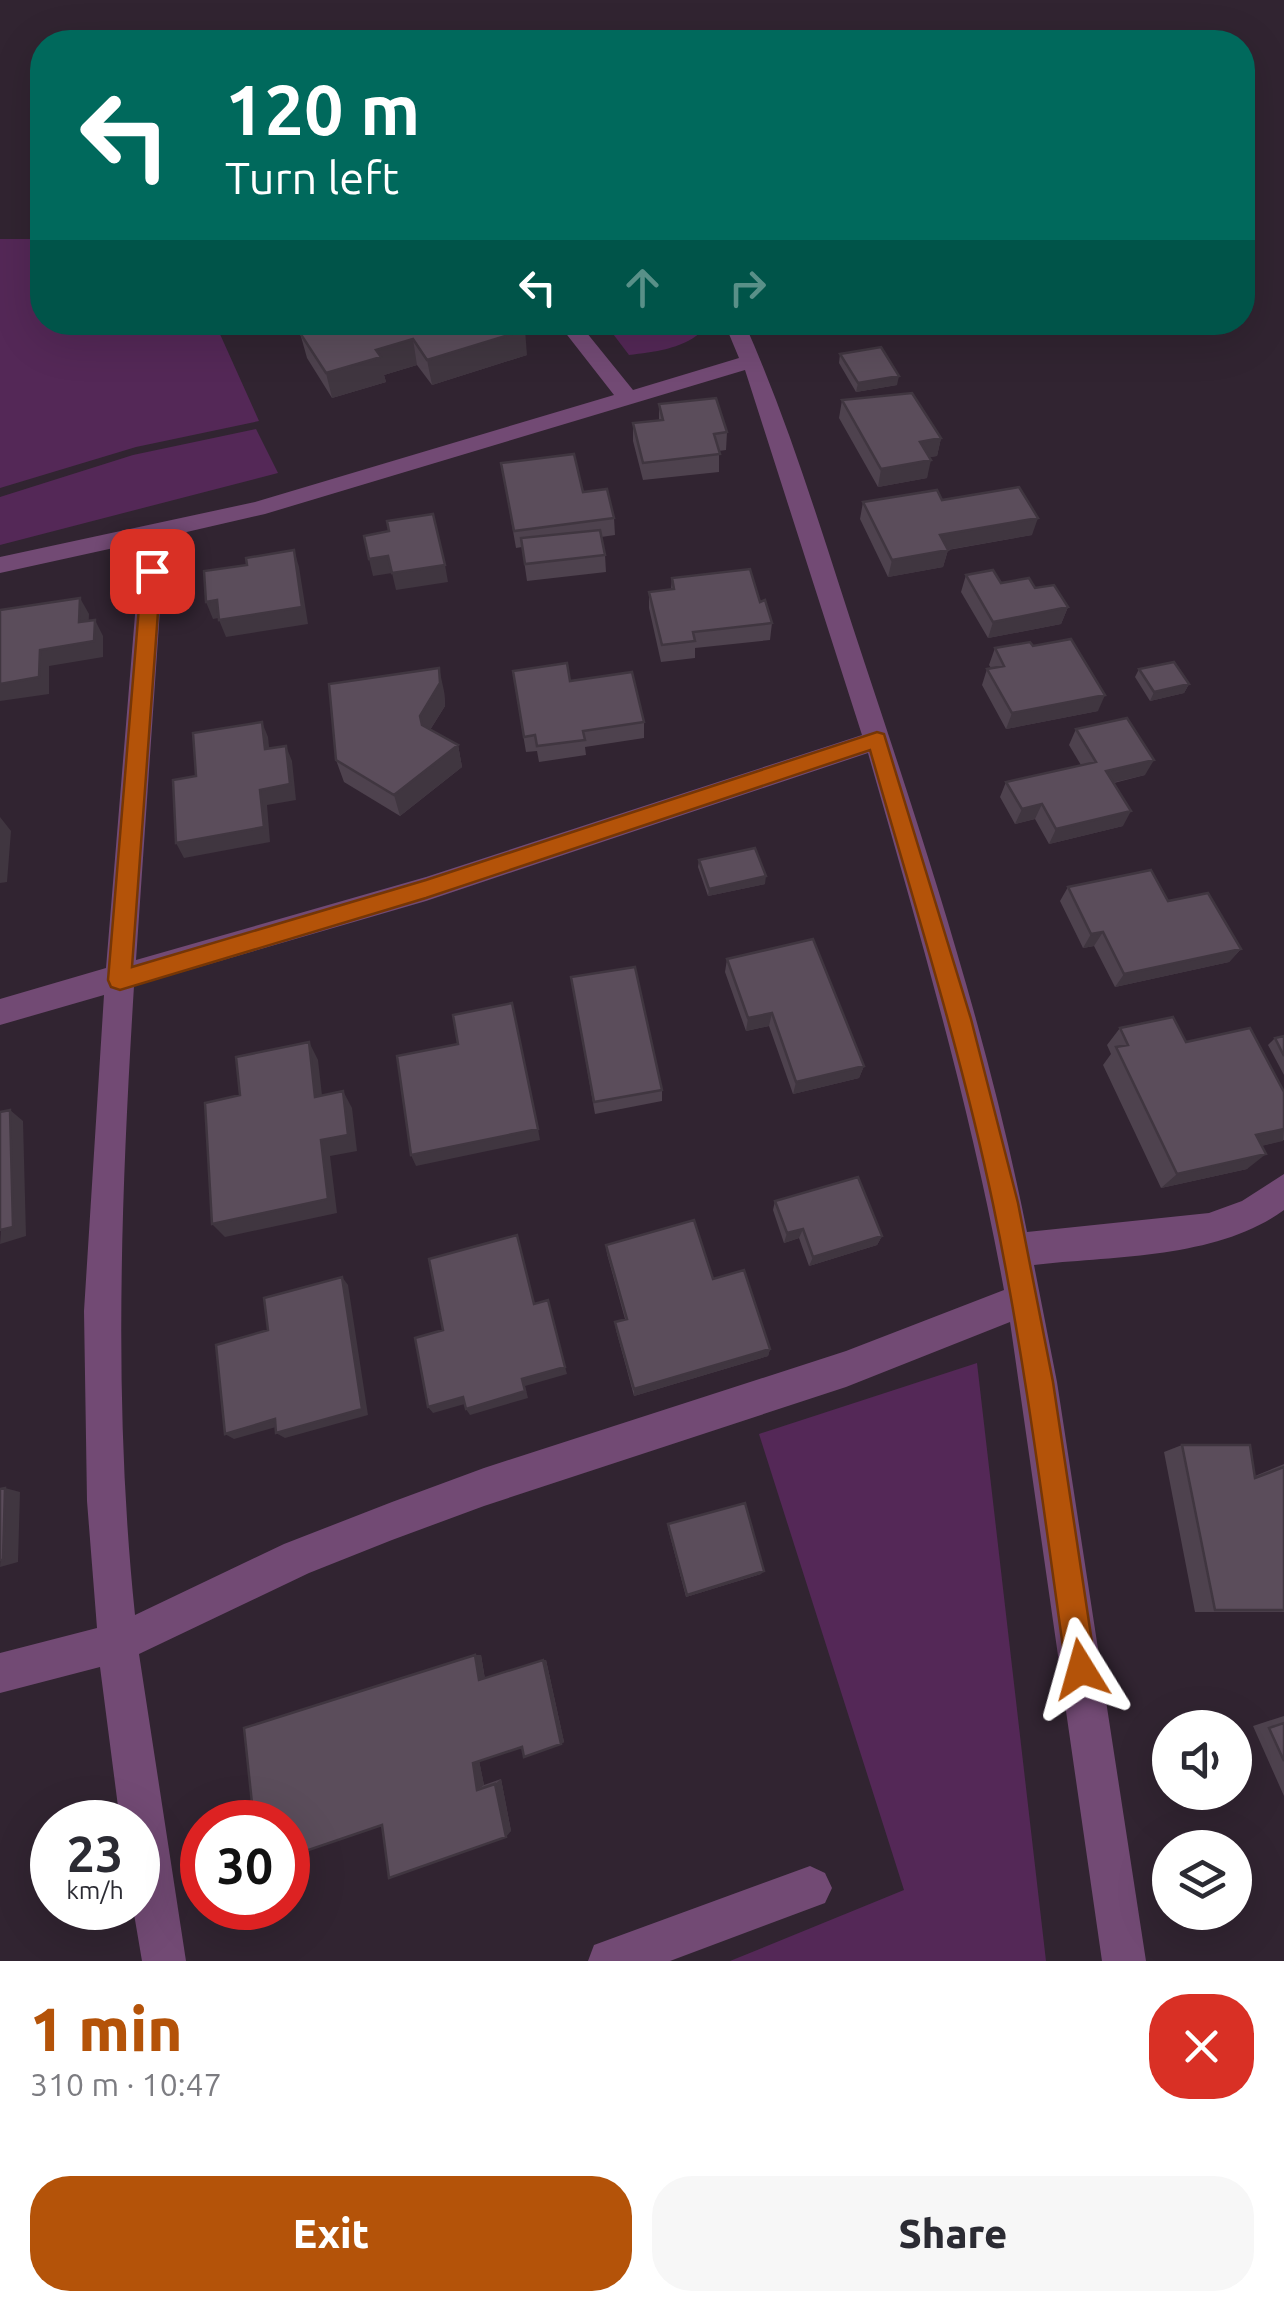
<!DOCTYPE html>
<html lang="en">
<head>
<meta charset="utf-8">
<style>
  :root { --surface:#fff; --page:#f7f7f7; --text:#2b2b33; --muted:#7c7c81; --accent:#b45309 }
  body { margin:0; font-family:Ubuntu,sans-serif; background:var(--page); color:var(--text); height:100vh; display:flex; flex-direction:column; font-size:38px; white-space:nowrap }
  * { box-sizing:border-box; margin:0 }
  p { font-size:32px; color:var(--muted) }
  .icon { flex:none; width:55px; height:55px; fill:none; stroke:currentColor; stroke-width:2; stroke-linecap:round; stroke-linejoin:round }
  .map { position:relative; height:1961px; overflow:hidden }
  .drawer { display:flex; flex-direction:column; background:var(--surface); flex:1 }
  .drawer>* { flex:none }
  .banner { position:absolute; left:30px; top:30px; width:1225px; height:305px; border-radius:40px; box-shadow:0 10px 40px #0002; background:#00695c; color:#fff; overflow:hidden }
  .tools { position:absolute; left:1152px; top:1710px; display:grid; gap:20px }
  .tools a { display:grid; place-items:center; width:100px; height:100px; border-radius:50%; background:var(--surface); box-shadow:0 10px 40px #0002; font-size:50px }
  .speed { position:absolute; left:30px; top:1800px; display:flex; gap:20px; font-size:50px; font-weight:700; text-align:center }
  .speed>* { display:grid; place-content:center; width:130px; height:130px; border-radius:50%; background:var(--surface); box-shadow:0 10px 40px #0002; line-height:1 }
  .speed small { font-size:25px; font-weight:400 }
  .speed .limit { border:15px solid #d22; background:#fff; color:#111 }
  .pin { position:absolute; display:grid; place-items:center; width:85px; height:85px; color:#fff; margin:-42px; border-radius:20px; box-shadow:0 5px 15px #0006 }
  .me { position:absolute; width:110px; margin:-55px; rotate:352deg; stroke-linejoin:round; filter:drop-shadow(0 0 8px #0008) }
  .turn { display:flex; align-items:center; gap:35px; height:210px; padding:0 30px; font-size:45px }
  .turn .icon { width:130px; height:130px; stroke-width:2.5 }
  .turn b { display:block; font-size:70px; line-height:85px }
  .lanes { display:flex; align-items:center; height:95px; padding:0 30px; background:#0003; justify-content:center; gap:50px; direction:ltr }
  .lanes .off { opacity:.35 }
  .round { display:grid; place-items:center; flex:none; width:105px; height:105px; border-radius:40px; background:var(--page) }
  .summary { display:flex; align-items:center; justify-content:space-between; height:170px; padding:0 30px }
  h1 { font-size:60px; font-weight:800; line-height:75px; color:var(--accent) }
  .button { display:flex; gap:20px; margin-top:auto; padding:20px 30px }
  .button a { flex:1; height:115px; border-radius:40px; background:var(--accent); color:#fff; font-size:40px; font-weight:800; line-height:115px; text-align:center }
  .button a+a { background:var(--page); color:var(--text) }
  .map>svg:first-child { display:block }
</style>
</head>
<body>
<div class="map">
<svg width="1284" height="1961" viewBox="0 0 1284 1961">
  <rect width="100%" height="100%" fill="#312431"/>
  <!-- green -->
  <path fill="#542857" d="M 0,239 L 42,239 L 42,322 L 215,323 L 259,421 L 136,447 L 0,488 Z
    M 625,322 L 701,322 L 701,323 L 700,333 C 681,349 654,352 629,355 L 607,326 Z
    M 256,429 L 278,473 L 0,545 L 0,497 L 133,455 Z
    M 977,1363 L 1046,1961 L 730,1961 L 904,1890 L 759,1434 Z"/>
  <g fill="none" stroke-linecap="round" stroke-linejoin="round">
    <!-- minor -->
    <path fill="#724a74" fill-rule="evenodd" d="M 557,322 L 578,322 L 633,390 L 739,358 L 724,322 L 744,322 C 793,432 827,550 865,664 C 927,850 989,1040 1027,1232 L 1209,1213 L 1242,1201 L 1284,1174 L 1284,1210 C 1218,1259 1113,1256 1034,1265 L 1057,1382 L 1146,1961 L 1102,1961 L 1010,1322 L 846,1387 L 484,1506 L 392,1540 L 309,1573 L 139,1654 L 186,1961 L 142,1961 L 133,1908 L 138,1908 L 138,1822 L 120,1822 L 100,1667 L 0,1693 L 0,1653 L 97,1628 L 87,1501 L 84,1311 L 104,995 L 0,1025 L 0,999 L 106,968 L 141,542 L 0,573 L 0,557 L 255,502 L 614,395 ZM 745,370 L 862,735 L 426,877 L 136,960 L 165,537 L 265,514 ZM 868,753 C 919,931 971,1108 1004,1290 L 846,1351 L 484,1468 L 392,1502 L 284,1544 L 135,1615 C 113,1403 121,1198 134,986 L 426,901 Z
      M 810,1866 L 825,1873 L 832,1888 L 825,1903 L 670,1961 L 588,1961 L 594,1945 Z"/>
  </g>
  <!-- wall -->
  <path fill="#4e424e" d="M 336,322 L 527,355 L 432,385 L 417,365 L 384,375 L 386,382 L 332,398 L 307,358 L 300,333 Z
    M 840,354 L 897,385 L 856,392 L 839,363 Z
    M 842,400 L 941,438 L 937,456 L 929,457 L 927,478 L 878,487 L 839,418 Z
    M 659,404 L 727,432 L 726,450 L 719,451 L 719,472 L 643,480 L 633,441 L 633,423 L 659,421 Z
    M 501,463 L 583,492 L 614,518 L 615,535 L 601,537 L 605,555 L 606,572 L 527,581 L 522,547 L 516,548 Z
    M 942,500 L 1032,535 L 948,550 L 943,567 L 888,577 L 860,519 L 863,502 Z
    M 966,575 L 1001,583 L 1068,607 L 1061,624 L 988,638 L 961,592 Z
    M 672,578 L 760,602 L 772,623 L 770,640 L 695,648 L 695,658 L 661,662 L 649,608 L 649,592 L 671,589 Z
    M 1033,646 L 1098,711 L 1006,729 L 982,685 L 987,669 L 991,668 L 989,665 L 995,648 Z
    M 1139,669 L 1189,684 L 1184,693 L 1150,701 L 1135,677 Z
    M 570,681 L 644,722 L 644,738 L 585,747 L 586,755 L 539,762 L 537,751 L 526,752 L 515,687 Z
    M 444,691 L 445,706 L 430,730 L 458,745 L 462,767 L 400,816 L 344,782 L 336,760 Z
    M 1076,729 L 1145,775 L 1114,783 L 1123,826 L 1049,844 L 1035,819 L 1015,824 L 1000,797 L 1006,782 L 1081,765 L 1069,745 Z
    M 699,860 L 765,884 L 708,896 L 698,867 Z
    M 1068,887 L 1168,901 L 1241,949 L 1229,962 L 1115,987 L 1094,946 L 1083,948 L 1060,901 Z
    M 727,959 L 864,1066 L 859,1078 L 793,1094 L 769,1026 L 746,1031 L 725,972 Z
    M 571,977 L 662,1090 L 662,1101 L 595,1114 Z
    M 1120,1028 L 1186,1042 L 1284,1092 L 1284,1140 L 1261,1146 L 1247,1169 L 1161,1188 L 1103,1065 L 1111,1054 L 1107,1045 Z
    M 1284,1036 L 1284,1075 L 1268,1045 L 1275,1038 Z
    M 775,1201 L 882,1236 L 877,1245 L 809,1266 L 799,1238 L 784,1243 L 773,1210 Z
    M 606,1245 L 713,1279 L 770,1349 L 768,1356 L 634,1396 L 616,1330 L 615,1322 L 625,1319 L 607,1254 Z
    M 1182,1445 L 1255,1476 L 1284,1464 L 1284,1612 L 1195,1612 L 1164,1452 Z
    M 668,1524 L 761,1574 L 686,1597 L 668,1528 Z
    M 475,1655 L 481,1655 L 485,1679 L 546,1660 L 564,1742 L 561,1744 L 522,1747 L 479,1761 L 484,1785 L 501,1779 L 511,1831 L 389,1878 Z
    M 1284,1716 L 1284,1796 L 1253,1726 Z"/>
  <!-- shaded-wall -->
  <path fill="#403640" d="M 525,330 L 527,355 L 432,385 L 427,360 Z
    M 413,339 L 417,365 L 384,375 L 386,382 L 332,398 L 326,373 L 376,350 Z
    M 899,376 L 897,385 L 856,392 L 858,383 Z
    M 941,438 L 937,456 L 916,459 L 920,442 Z
    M 931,460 L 927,478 L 878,487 L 881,469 Z
    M 1038,518 L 1032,535 L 935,552 L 940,535 Z
    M 294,550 L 299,567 L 308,624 L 226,637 L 219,620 Z
    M 948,550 L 943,567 L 888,577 L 892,560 Z
    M 388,556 L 392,573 L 373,576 L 369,559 Z
    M 445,565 L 448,582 L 396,590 L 392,573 Z
    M 80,598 L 89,614 L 88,638 L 79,622 Z
    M 217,600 L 224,617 L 213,619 L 206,602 Z
    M 1068,607 L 1061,624 L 988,638 L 993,622 Z
    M 95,620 L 103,636 L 103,657 L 49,666 L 49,694 L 0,701 L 0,684 L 40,650 Z
    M 439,668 L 444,691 L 445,706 L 425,738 L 420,716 Z
    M 1189,684 L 1184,693 L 1150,701 L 1154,692 Z
    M 1105,695 L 1098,711 L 1006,729 L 1012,713 Z
    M 262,722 L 268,737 L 271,765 L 265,749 Z
    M 458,745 L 462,767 L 400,816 L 394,795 Z
    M 286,746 L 292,761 L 296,800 L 267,805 L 270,842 L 184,858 L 176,843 L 260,790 Z
    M 1154,760 L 1145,775 L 1098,786 L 1106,771 Z
    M 1042,804 L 1035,819 L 1015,824 L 1022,809 Z
    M 1131,811 L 1123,826 L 1049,844 L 1056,829 Z
    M 0,817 L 11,831 L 7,882 L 0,883 Z
    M 766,876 L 765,884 L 708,896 L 709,889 Z
    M 1103,932 L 1094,946 L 1083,948 L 1091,934 Z
    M 1241,949 L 1229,962 L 1115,987 L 1124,974 Z
    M 772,1013 L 769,1026 L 746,1031 L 748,1018 Z
    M 309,1042 L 318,1060 L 324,1113 L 315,1097 Z
    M 864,1066 L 859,1078 L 793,1094 L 796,1082 Z
    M 343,1091 L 352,1108 L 357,1151 L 330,1156 L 337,1213 L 225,1237 L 212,1224 L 321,1140 Z
    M 10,1110 L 23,1121 L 26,1236 L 0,1244 Z
    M 538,1129 L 540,1140 L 416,1166 L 411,1155 Z
    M 1284,1129 L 1283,1141 L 1238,1151 L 1256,1135 Z
    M 1266,1154 L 1247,1169 L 1161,1188 L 1177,1174 Z
    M 803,1229 L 799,1238 L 784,1243 L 787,1233 Z
    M 882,1236 L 877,1245 L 809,1266 L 813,1257 Z
    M 342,1277 L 348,1285 L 368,1415 L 285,1438 L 276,1433 Z
    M 770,1349 L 768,1356 L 634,1396 L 634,1389 Z
    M 565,1367 L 567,1374 L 525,1386 L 528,1398 L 470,1415 L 466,1409 L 522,1379 Z
    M 463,1397 L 468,1403 L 433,1413 L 428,1407 Z
    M 275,1419 L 283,1425 L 234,1439 L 225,1434 Z
    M 5,1488 L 20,1492 L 18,1562 L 0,1567 Z
    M 764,1571 L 761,1574 L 686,1597 L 687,1595 Z
    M 475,1655 L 481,1655 L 485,1680 L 479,1680 Z
    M 543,1660 L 546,1660 L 564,1742 L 561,1744 Z
    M 479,1760 L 484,1785 L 477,1790 L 473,1763 Z
    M 501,1779 L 511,1831 L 506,1837 L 495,1784 Z"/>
  <!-- building -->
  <path fill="#5b4d5b" stroke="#403640" stroke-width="2.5" d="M 336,322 L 518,322 L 525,330 L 427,360 L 413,339 L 376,350 L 381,357 L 326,373 L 300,333 Z
    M 881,347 L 899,376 L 858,383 L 840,354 Z
    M 912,393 L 941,438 L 920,442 L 931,460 L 881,469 L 842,400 Z
    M 716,398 L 727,432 L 714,434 L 720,454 L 643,463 L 633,423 L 663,420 L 659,404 Z
    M 574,454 L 583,492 L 607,489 L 614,518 L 514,531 L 501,463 Z
    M 1019,487 L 1038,518 L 940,535 L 948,550 L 892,560 L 863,502 L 937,490 L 942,500 Z
    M 433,514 L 445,565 L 392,573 L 388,556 L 369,559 L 364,536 L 389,531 L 387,521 Z
    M 600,530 L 605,555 L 525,564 L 521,538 Z
    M 294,550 L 302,607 L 219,620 L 217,600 L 206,602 L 204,571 L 247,565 L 246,558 Z
    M 750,569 L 760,602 L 765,600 L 772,623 L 693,632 L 695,641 L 662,645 L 649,592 L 674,589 L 672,578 Z
    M 993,570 L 1001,583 L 1029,578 L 1035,588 L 1054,585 L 1068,607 L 993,622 L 966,575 Z
    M 80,598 L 79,622 L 95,620 L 94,641 L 40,650 L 39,677 L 0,684 L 0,610 Z
    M 1071,639 L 1105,695 L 1012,713 L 987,669 L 1004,666 L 995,648 L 1030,642 L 1033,646 Z
    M 1174,662 L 1189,684 L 1154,692 L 1139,669 Z
    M 567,663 L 570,681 L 632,672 L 644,722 L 583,731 L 585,740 L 537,746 L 535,735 L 524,737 L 513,671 Z
    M 439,668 L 440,683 L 420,716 L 422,725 L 458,745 L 394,795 L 336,760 L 329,684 Z
    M 1127,718 L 1154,760 L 1106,771 L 1131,811 L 1056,829 L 1042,804 L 1022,809 L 1006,782 L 1096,762 L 1076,729 Z
    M 262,722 L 265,749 L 286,746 L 290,784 L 260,790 L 264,827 L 176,843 L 173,780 L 196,776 L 193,733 Z
    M 755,848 L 766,876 L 709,889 L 699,860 Z
    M 1151,870 L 1168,901 L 1208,893 L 1241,949 L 1124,974 L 1103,932 L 1091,934 L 1068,887 Z
    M 813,939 L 864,1066 L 796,1082 L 772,1013 L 748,1018 L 727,959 Z
    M 635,967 L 662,1090 L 594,1102 L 571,977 Z
    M 512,1003 L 538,1129 L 411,1155 L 397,1056 L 458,1044 L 453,1015 Z
    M 1173,1017 L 1186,1042 L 1250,1028 L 1284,1092 L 1284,1129 L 1256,1135 L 1266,1154 L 1177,1174 L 1116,1047 L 1128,1045 L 1120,1028 Z
    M 1284,1036 L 1284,1056 L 1275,1038 Z
    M 309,1042 L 315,1097 L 343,1091 L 348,1135 L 321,1140 L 328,1199 L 212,1224 L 205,1103 L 240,1095 L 236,1057 Z
    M 10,1110 L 13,1227 L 0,1230 L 0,1112 Z
    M 858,1177 L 882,1236 L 813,1257 L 803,1229 L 787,1233 L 775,1201 Z
    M 694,1220 L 713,1279 L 744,1270 L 770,1349 L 634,1389 L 615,1322 L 627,1319 L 606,1245 Z
    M 517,1235 L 534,1304 L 548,1300 L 565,1367 L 522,1379 L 525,1391 L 466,1409 L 463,1397 L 428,1407 L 415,1338 L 443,1330 L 429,1259 Z
    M 342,1277 L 362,1409 L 276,1433 L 275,1419 L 225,1434 L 216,1345 L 268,1330 L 264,1298 Z
    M 1182,1445 L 1250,1445 L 1255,1478 L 1284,1467 L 1284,1610 L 1215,1610 Z
    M 5,1488 L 3,1560 L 0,1560 L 0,1489 Z
    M 745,1503 L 764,1571 L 687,1595 L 668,1524 Z
    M 475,1655 L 479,1680 L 543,1660 L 561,1744 L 524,1757 L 522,1747 L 473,1763 L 477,1790 L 495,1784 L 506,1837 L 389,1878 L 382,1825 L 288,1857 L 288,1822 L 254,1822 L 244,1728 Z
    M 1284,1723 L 1284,1761 L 1269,1728 Z"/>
  <!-- route -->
  <path fill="#b45309" stroke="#753606" stroke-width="2.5" d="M 152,564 L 161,571 L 132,967 L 426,880 L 877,732 L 884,734 L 971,1019 L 1018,1203 L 1053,1382 L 1096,1669 L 1092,1679 L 1081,1684 L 1071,1679 L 1066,1669 C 1044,1513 1025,1358 993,1204 C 961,1051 913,900 870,750 L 426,898 L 120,990 L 111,987 L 108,980 L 142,571 Z"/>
</svg>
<div class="tools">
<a><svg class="icon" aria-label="sound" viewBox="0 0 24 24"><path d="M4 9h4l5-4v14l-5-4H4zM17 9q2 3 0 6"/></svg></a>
<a><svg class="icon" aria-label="layers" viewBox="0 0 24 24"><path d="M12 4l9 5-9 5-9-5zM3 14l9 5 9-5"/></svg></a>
</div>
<div class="speed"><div>23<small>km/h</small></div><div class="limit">30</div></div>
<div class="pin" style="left:152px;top:571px;background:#d93025"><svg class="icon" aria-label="arrive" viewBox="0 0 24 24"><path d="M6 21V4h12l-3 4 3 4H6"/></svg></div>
<svg class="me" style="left:1081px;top:1669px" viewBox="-20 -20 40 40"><path d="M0-17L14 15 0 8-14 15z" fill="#b45309" stroke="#fff" stroke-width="4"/></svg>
<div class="banner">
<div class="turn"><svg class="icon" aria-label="left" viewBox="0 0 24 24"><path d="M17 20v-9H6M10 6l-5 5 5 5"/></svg><div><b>120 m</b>Turn left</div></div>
<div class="lanes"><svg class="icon" aria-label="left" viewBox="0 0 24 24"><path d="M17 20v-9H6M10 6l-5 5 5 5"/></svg><svg class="icon off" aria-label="ahead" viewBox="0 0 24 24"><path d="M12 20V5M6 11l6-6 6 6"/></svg><svg class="icon off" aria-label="right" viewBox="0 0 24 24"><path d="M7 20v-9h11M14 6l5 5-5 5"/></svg></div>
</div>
</div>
<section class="drawer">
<div class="summary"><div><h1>1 min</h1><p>310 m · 10:47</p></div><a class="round" style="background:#d93025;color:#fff"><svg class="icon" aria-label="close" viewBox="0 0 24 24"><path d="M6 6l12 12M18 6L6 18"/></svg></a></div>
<div class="button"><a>Exit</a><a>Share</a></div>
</section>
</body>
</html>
